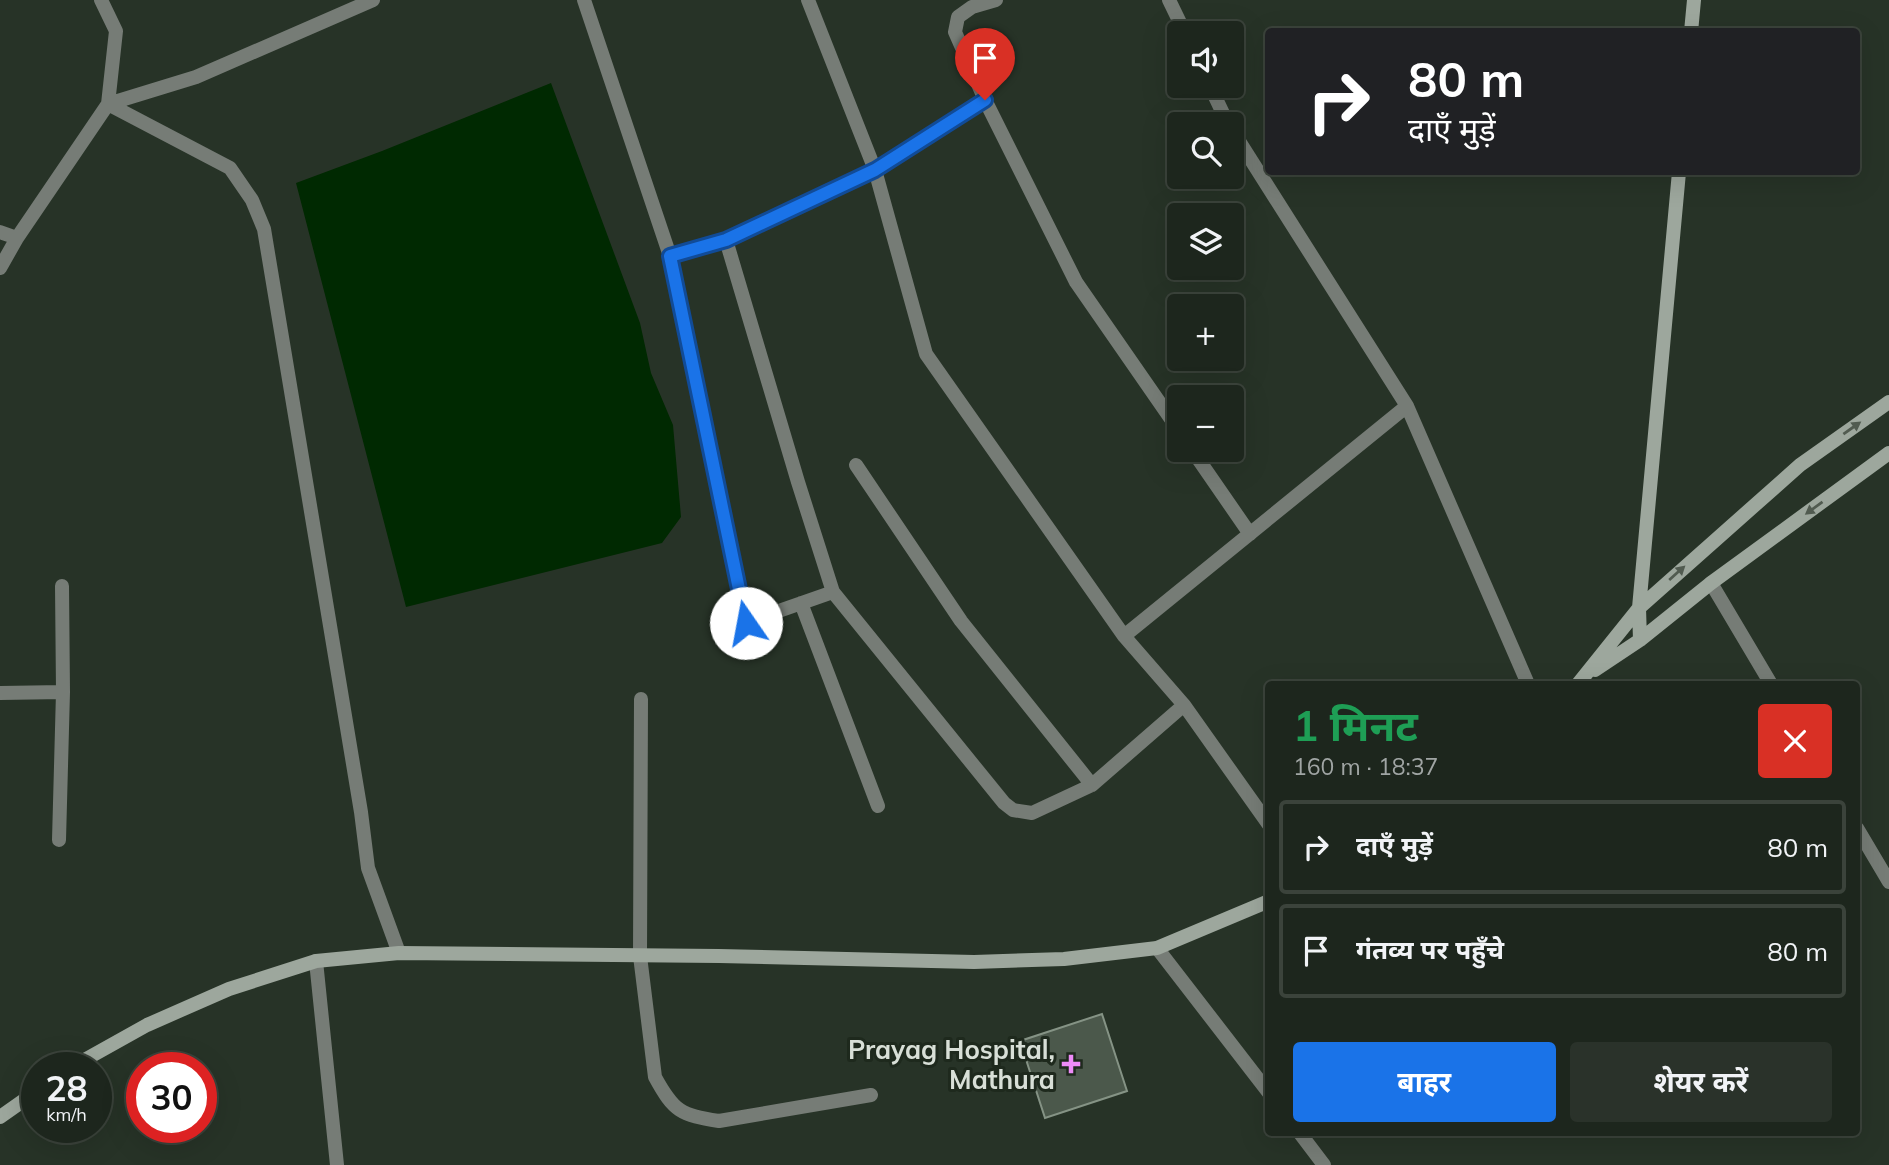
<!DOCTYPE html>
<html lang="hi">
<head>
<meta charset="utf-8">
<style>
  :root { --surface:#1d261d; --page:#2a322a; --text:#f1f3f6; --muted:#a0a5a4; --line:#3b433b; --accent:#1a73e8 }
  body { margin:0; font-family:Mulish,"Noto Sans Devanagari",sans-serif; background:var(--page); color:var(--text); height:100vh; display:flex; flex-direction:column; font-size:26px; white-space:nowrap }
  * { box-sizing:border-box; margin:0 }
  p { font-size:23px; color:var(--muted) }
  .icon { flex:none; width:38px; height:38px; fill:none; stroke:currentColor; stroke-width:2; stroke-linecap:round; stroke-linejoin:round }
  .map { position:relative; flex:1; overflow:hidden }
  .drawer { position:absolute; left:1265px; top:681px; width:595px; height:455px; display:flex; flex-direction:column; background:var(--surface); border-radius:7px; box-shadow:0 7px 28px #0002,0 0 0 2px var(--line) }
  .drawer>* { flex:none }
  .guide { position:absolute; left:1265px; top:28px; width:595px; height:147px; border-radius:7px; box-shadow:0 7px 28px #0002,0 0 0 2px var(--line); background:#202124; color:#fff; overflow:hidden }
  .controls { position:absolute; left:1167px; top:21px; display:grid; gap:14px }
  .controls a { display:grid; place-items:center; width:77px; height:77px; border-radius:7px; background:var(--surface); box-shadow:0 7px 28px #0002,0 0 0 2px var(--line); font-size:35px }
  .speed { position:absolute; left:21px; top:1052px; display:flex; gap:14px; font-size:35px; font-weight:700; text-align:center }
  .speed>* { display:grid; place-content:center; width:91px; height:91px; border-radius:50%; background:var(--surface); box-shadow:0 7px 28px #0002,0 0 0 2px var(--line); line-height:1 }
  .speed small { font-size:18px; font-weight:400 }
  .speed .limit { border:10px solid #d22; background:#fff; color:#111 }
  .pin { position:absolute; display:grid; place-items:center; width:60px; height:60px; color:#fff; margin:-72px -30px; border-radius:50% 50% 50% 0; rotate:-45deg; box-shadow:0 0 7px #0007 }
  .pin .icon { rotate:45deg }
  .me { position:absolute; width:77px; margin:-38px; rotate:348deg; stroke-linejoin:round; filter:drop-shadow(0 0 5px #0008) }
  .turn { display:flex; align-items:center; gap:24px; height:147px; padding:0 28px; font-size:32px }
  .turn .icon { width:91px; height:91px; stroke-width:2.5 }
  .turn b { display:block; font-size:49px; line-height:60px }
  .round { display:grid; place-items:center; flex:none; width:74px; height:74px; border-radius:7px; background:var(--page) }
  .headline { display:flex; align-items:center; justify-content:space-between; height:119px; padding:0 28px }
  h1 { font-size:42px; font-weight:700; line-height:52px; color:#1e9e55 }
  .primary-button { display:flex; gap:14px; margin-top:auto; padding:14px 28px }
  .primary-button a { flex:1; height:80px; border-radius:7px; background:var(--accent); color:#fff; font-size:28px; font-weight:700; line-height:80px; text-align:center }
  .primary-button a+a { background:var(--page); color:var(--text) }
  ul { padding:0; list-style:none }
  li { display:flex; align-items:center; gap:21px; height:94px; margin:0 14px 10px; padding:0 14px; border:4px solid var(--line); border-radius:7px }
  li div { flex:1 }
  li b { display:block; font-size:26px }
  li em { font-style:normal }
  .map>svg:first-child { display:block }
</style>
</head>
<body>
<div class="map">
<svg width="1889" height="1165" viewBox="0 0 1889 1165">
  <rect width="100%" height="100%" fill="#273327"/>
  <!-- water -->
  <path fill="#002901" d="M 551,83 L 640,323 L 651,373 L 673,425 L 681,517 L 662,543 L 406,607 L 296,183 L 382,151 Z"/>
  <!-- building -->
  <path fill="#4b584b" stroke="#859385" stroke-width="2" d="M 1102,1014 L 1127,1091 L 1045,1118 L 1020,1041 Z"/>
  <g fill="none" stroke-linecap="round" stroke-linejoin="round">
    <!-- street -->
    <path stroke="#767c76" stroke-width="14" d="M 584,0 L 670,256 L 746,623
      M 808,0 L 875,170 L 926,354 L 1124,636 L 1184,705 L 1269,825
      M 996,0 L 972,7 L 958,17 L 955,32 L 985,100 L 1076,282 L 1180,432
      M 1169,0 L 1185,33
      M 1210,86 L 1228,124
      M 108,104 L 230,168 L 252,200 L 264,229 L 361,812 L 368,868 L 399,953
      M 108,104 L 196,77 L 373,0
      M 1232,130 L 1407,406 L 1528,684
      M 0,232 L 17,238
      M 726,240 L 798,482 L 833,592
      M 670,256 L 726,240 L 875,170 L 985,100
      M 0,268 L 17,238 L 108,104 L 116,31 L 101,0
      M 1192,450 L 1250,534
      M 856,465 L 961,621 L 1092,785
      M 1711,583 L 1771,684
      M 62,586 L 63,692
      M 801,603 L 878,806
      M 722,631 L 833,592 L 1004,803 L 1013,810 L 1032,813 L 1092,785 L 1184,705
      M 1124,636 L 1407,406
      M 0,693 L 63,692 L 59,840
      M 641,699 L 640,956 L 655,1077 C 674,1112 681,1115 719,1121 L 871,1095
      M 1857,828 L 1889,882
      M 1157,948 L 1269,1093
      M 316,961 L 337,1165
      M 1299,1132 L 1324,1165"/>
    <!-- secondary -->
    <path stroke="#9da79d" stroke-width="14" d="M 1691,32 L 1694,0
      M 1640,640 L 1639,608 L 1679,172
      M 1595,670 L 1640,640 L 1711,583 L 1889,453
      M 1578,684 L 1639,608 L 1800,465 L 1889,402
      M 70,1068 L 147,1025 L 229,989 L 316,961 L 399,953 L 719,956 L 974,962 L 1064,959 L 1157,948 L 1269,901
      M 0,1117 L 37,1091"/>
  </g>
  <!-- one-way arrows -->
  <defs><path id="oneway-solid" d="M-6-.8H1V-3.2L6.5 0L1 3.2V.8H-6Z" transform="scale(1.75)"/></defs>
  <g fill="#515b50">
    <use href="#oneway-solid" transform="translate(1852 428) rotate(-35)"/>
    <use href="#oneway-solid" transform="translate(1814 508) rotate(144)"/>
    <use href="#oneway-solid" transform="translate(1677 573) rotate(-42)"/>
  </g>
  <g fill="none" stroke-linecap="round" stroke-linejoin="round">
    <defs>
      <path id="route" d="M 746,623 L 670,256 L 726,240 L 875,170 L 985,100"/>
    </defs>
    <!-- route casing -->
    <use href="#route" stroke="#114b97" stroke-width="18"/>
    <!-- route -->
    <use href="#route" stroke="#1a73e8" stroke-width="12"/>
  </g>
  <!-- markers -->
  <path fill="#ee8bf8" stroke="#1e291d" stroke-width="2.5" d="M1067.5 1053.5h7v7h7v7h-7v7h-7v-7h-7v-7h7z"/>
  <g text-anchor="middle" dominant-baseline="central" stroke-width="6" stroke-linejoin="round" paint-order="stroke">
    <!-- poi labels -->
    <g font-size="26" font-weight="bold" fill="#d8dfd7" stroke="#1e291d" text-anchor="end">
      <text x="1055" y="1049">Prayag Hospital,<tspan x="1055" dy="30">Mathura</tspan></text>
    </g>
  </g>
</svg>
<div class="controls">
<a><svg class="icon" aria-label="sound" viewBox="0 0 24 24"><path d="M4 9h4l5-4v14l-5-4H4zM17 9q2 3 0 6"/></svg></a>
<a><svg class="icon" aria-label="search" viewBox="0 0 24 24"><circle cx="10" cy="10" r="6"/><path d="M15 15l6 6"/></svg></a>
<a><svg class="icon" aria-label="layers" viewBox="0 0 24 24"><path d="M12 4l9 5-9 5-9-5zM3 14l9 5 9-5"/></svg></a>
<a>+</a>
<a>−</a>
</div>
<div class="speed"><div>28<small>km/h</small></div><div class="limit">30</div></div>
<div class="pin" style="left:985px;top:100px;background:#d93025"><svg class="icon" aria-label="arrive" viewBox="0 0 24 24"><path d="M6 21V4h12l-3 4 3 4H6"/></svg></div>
<svg class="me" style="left:746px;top:623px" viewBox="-20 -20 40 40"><circle r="19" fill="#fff"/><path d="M0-13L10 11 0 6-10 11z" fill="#1a73e8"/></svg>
<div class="guide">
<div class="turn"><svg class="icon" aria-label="right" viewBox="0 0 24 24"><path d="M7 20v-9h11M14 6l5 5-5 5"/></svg><div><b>80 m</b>दाएँ मुड़ें</div></div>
</div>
<section class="drawer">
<div class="headline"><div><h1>1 मिनट</h1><p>160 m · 18:37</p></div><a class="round" style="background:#d93025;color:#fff"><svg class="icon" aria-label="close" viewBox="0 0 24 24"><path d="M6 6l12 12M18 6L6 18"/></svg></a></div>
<ul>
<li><svg class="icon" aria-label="right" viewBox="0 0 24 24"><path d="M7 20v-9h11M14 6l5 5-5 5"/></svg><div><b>दाएँ मुड़ें</b></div><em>80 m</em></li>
<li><svg class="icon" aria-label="arrive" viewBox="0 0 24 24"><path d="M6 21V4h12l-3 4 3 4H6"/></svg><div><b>गंतव्य पर पहुँचे</b></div><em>80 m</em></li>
</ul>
<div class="primary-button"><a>बाहर</a><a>शेयर करें</a></div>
</section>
</div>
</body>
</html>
